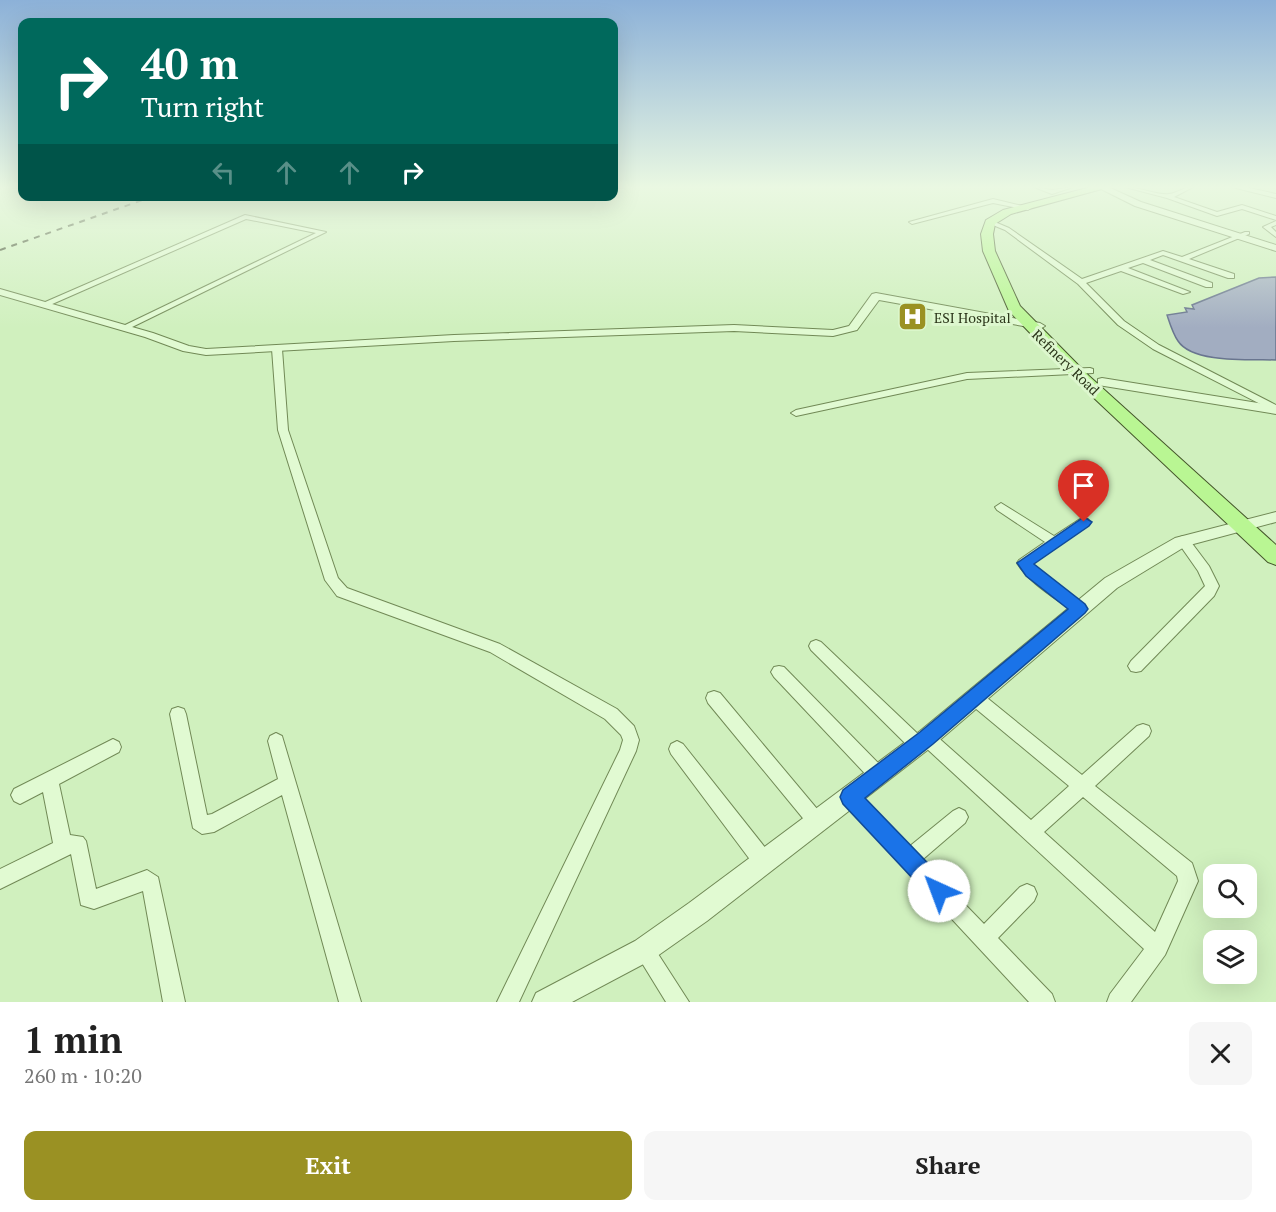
<!DOCTYPE html>
<html lang="en">
<head>
<meta charset="utf-8">
<style>
  :root { --surface:#fff; --page:#f6f6f6; --text:#222; --muted:#767676; --accent:#9a9123 }
  body { margin:0; font-family:"PT Serif",serif; background:var(--page); color:var(--text); height:100vh; display:flex; flex-direction:column; font-size:22px; white-space:nowrap }
  * { box-sizing:border-box; margin:0 }
  p { font-size:20px; color:var(--muted) }
  .icon { flex:none; width:33px; height:33px; fill:none; stroke:currentColor; stroke-width:2; stroke-linecap:round; stroke-linejoin:round }
  .map { position:relative; height:1002px; overflow:hidden }
  .panel { display:flex; flex-direction:column; background:var(--surface); flex:1 }
  .panel>* { flex:none }
  .banner { position:absolute; left:18px; top:18px; width:600px; height:183px; border-radius:12px; box-shadow:0 6px 24px #0002; background:#00695c; color:#fff; overflow:hidden }
  .buttons { position:absolute; left:1203px; top:864px; display:grid; gap:12px }
  .buttons a { display:grid; place-items:center; width:54px; height:54px; border-radius:12px; background:var(--surface); box-shadow:0 6px 24px #0002; font-size:30px }
  .pin { position:absolute; display:grid; place-items:center; width:51px; height:51px; color:#fff; margin:-62px -26px; border-radius:50% 50% 50% 0; rotate:-45deg; box-shadow:0 0 6px #0007 }
  .pin .icon { rotate:45deg }
  .me { position:absolute; width:66px; margin:-33px; rotate:317deg; stroke-linejoin:round; filter:drop-shadow(0 0 4px #0008) }
  .turn { display:flex; align-items:center; gap:21px; height:126px; padding:0 24px; font-size:27px }
  .turn .icon { width:78px; height:78px; stroke-width:2.5 }
  .turn b { display:block; font-size:42px; line-height:51px }
  .lanes { display:flex; align-items:center; height:57px; padding:0 24px; background:#0003; justify-content:center; gap:30px; direction:ltr }
  .lanes .off { opacity:.35 }
  .round { display:grid; place-items:center; flex:none; width:63px; height:63px; border-radius:12px; background:var(--page) }
  .head { display:flex; align-items:center; justify-content:space-between; height:102px; padding:0 24px }
  h1 { font-size:36px; font-weight:800; line-height:45px }
  .action { display:flex; gap:12px; margin-top:auto; padding:12px 24px }
  .action a { flex:1; height:69px; border-radius:12px; background:var(--accent); color:#fff; font-size:24px; font-weight:800; line-height:69px; text-align:center }
  .action a+a { background:var(--page); color:var(--text) }
  .map>svg:first-child { display:block }
</style>
</head>
<body>
<div class="map">
<svg width="1276" height="1002" viewBox="0 0 1276 1002">
  <rect width="100%" height="100%" fill="#d0f0be"/>
  <!-- water -->
  <path fill="#a2adc1" stroke="#69758f" stroke-width="1.5" d="M 1276,277 L 1276,360 C 1252,359 1193,364 1178,341 C 1173,334 1170,324 1167,315 L 1187,312 L 1185,308 L 1194,309 L 1192,305 L 1259,278 Z"/>
  <g fill="none" stroke-linecap="round" stroke-linejoin="round">
    <defs>
      <path id="minor" d="M 1034,187 L 1052,190 L 1073,187 L 1052,194 Z
        M 1125,187 C 1138,187 1161,196 1169,194 C 1178,193 1183,187 1193,187 L 1174,197 L 1217,212 L 1242,205 L 1276,216 L 1276,220 L 1242,209 L 1217,216 L 1167,198 Z
        M 1232,187 L 1245,187 L 1276,194 L 1276,198 Z
        M 993,199 L 1031,208 L 1028,210 L 993,203 L 912,224 L 909,222 Z
        M 245,215 L 326,232 L 128,329 L 121,327 L 316,233 L 246,219 L 50,305 L 43,303 Z
        M 990,220 L 1009,228 L 1082,279 L 1163,251 L 1182,257 L 1245,232 L 1249,232 L 1249,234 L 1189,259 L 1234,274 L 1234,278 L 1228,278 L 1163,255 L 1150,260 L 1212,283 L 1212,287 L 1206,287 L 1143,263 L 1128,268 L 1190,292 L 1183,294 L 1121,271 L 1086,283 L 1124,321 L 1159,345 L 1276,405 L 1276,412 L 1153,349 L 1118,325 L 1078,284 L 1005,230 L 988,223 L 987,222 Z
        M 1276,221 L 1276,225 L 1271,227 L 1276,232 L 1276,237 L 1263,227 Z
        M 277,346 L 282,349 L 288,430 L 338,578 L 347,588 L 500,644 L 617,709 L 634,726 L 639,740 L 636,751 L 519,1002 L 497,1002 L 620,750 L 623,740 L 621,735 L 605,719 L 490,652 L 337,596 L 325,580 L 278,430 L 272,349 Z
        M 1090,368 L 1093,369 L 1093,373 L 967,379 L 796,416 L 791,413 L 796,410 L 967,373 Z
        M 1001,503 L 1054,536 L 1080,519 L 1088,519 L 1090,522 L 1088,525 L 1032,564 L 1085,605 L 1087,609 L 1085,613 L 1080,614 L 1075,613 C 1056,598 1030,584 1017,563 L 1019,560 L 1045,542 L 997,510 L 995,507 Z
        M 1183,536 L 1188,538 L 1209,566 L 1219,586 L 1214,596 L 1141,671 L 1136,672 L 1131,671 L 1128,666 L 1131,661 L 1205,586 L 1198,571 L 1177,541 L 1178,538 Z
        M 816,640 L 821,642 L 920,736 L 921,733 L 927,730 L 933,733 L 1031,820 L 1069,786 L 969,703 L 967,698 L 969,693 L 975,691 L 981,693 L 1082,775 L 1137,726 L 1143,724 L 1149,726 L 1151,731 L 1149,736 L 1095,786 L 1192,863 L 1198,881 L 1165,955 L 1131,1002 L 1107,1002 L 1110,994 L 1144,949 L 925,747 L 924,750 L 918,753 L 912,750 L 811,650 L 809,646 L 811,642 ZM 1083,797 L 1177,876 L 1178,881 L 1155,932 L 1044,832 Z
        M 779,666 L 784,667 L 884,769 L 887,775 L 884,781 L 878,783 L 872,781 L 774,677 L 771,672 L 774,667 Z
        M 714,691 L 720,693 L 823,816 L 826,822 L 823,828 L 817,831 L 811,828 L 708,703 L 706,698 L 708,693 Z
        M 178,707 L 184,709 L 186,714 L 207,815 L 212,814 L 278,779 L 268,741 L 270,736 L 276,733 L 282,736 L 361,1002 L 339,1002 L 282,795 L 214,832 L 202,834 L 193,828 L 170,714 L 172,709 Z
        M 113,739 L 119,742 L 121,747 L 119,752 L 59,784 L 70,835 L 83,837 L 86,841 L 96,889 L 147,870 L 158,877 L 185,1002 L 163,1002 L 143,891 L 94,909 L 81,905 L 71,854 L 0,889 L 0,869 L 53,843 L 43,792 L 20,804 L 14,801 L 11,795 L 14,789 Z
        M 677,741 L 683,744 L 771,855 L 773,862 L 771,869 L 764,871 L 757,869 L 671,754 L 669,749 L 671,744 Z
        M 850,788 L 856,791 L 910,846 L 953,811 L 959,808 L 965,811 L 968,817 L 965,823 L 922,860 L 984,924 L 1020,887 L 1027,884 L 1034,887 L 1037,894 L 1034,901 L 998,938 L 1052,994 L 1055,1002 L 1029,1002 L 844,803 L 841,797 L 844,791 Z
        M 644,940 L 651,943 L 689,1002 L 666,1002 L 634,950 L 637,943 Z"/>
      <path id="tertiary" d="M 1108,187 L 1141,202 L 1276,245 L 1276,251 L 1135,206 L 1099,188 Z
        M 0,289 L 153,333 L 189,346 L 206,349 L 454,335 L 734,325 L 833,330 L 849,326 L 872,294 L 876,293 L 1040,323 L 1045,326 L 1040,329 L 879,300 L 857,330 L 833,336 L 734,331 L 454,341 L 206,355 L 183,351 L 145,337 L 0,295 Z
        M 1102,378 L 1276,406 L 1276,414 L 1098,385 L 1098,379 Z
        M 1276,512 L 1276,522 L 1186,546 L 1117,588 L 934,745 L 707,921 L 653,959 L 572,1002 L 532,1002 L 536,993 L 635,941 L 689,903 L 920,731 L 1105,578 L 1175,538 Z"/>
      <path id="primary" d="M 1091,187 L 1109,187 L 1011,214 L 995,224 L 993,234 L 995,251 L 1020,306 L 1089,376 L 1276,545 L 1276,565 L 1268,562 L 1077,382 L 1009,311 L 983,251 L 981,234 L 986,220 L 1003,210 Z"/>
    </defs>
    <!-- minor casing -->
    <use href="#minor" stroke="#718956" stroke-width="2"/>
    <!-- tertiary casing -->
    <use href="#tertiary" stroke="#718956" stroke-width="2"/>
    <!-- primary casing -->
    <use href="#primary" stroke="#45562b" stroke-width="2"/>
    <!-- minor -->
    <use href="#minor" fill="#e1fad2" fill-rule="evenodd"/>
    <!-- tertiary -->
    <use href="#tertiary" fill="#e1fad2" fill-rule="evenodd"/>
    <!-- primary -->
    <use href="#primary" fill="#b9f693" fill-rule="evenodd"/>
    <!-- rail -->
    <path stroke="#2c371b" stroke-width="2" stroke-dasharray="6 6" stroke-linecap="butt" d="M 0,250 L 154,196"/>
  </g>
  <!-- sky -->
  <linearGradient id="sky" x2="0" y2="1"><stop stop-color="#8cb1d8"/><stop offset="0.57" stop-color="#eaf8e2"/><stop offset="1" stop-color="#eaf8e2" stop-opacity="0"/></linearGradient>
  <rect width="1276" height="328" fill="url(#sky)"/>
  <!-- route -->
  <path fill="#1a73e8" stroke="#114b97" stroke-width="1.5" d="M 1084,517 L 1092,522 L 1089,526 L 1034,564 L 1085,604 L 1088,609 L 1085,613 L 933,744 L 865,798 L 947,883 L 950,891 L 947,899 L 939,902 L 932,899 L 843,804 L 840,797 L 843,790 L 920,732 L 1068,609 L 1026,576 L 1017,563 Z"/>
  <!-- icons -->
  <defs>
    <symbol id="hospital-square" viewBox="-11 -11 22 22"><rect x="-9" y="-9" width="18" height="18" rx="4" fill="#9a9123" stroke="#ddf7ce"/><path d="M-5-5h3v3.5h4V-5h3V5h-3V1.5h-4V5h-3Z" fill="#fff"/></symbol>
  </defs>
  <g fill-rule="evenodd">
    <use href="#hospital-square" x="896" y="300" width="33" height="33"/>
  </g>
  <g text-anchor="middle" dominant-baseline="central" stroke-width="6" stroke-linejoin="round" paint-order="stroke">
    <!-- far-poi labels -->
    <g font-size="14" fill="#2c371b" stroke="#ddf7ce" text-anchor="start">
      <text x="934" y="317">ESI Hospital</text>
    </g>
    <!-- far-street labels -->
    <g font-size="14" fill="#2c371b" stroke="#ddf7ce">
      <text transform="translate(1066 362) rotate(44)">Refinery Road</text>
    </g>
  </g>
</svg>
<div class="buttons">
<a><svg class="icon" aria-label="search" viewBox="0 0 24 24"><circle cx="10" cy="10" r="6"/><path d="M15 15l6 6"/></svg></a>
<a><svg class="icon" aria-label="layers" viewBox="0 0 24 24"><path d="M12 4l9 5-9 5-9-5zM3 14l9 5 9-5"/></svg></a>
</div>
<div class="pin" style="left:1084px;top:522px;background:#d93025"><svg class="icon" aria-label="arrive" viewBox="0 0 24 24"><path d="M6 21V4h12l-3 4 3 4H6"/></svg></div>
<svg class="me" style="left:939px;top:891px" viewBox="-20 -20 40 40"><circle r="19" fill="#fff"/><path d="M0-13L10 11 0 6-10 11z" fill="#1a73e8"/></svg>
<div class="banner">
<div class="turn"><svg class="icon" aria-label="right" viewBox="0 0 24 24"><path d="M7 20v-9h11M14 6l5 5-5 5"/></svg><div><b>40 m</b>Turn right</div></div>
<div class="lanes"><svg class="icon off" aria-label="left" viewBox="0 0 24 24"><path d="M17 20v-9H6M10 6l-5 5 5 5"/></svg><svg class="icon off" aria-label="ahead" viewBox="0 0 24 24"><path d="M12 20V5M6 11l6-6 6 6"/></svg><svg class="icon off" aria-label="ahead" viewBox="0 0 24 24"><path d="M12 20V5M6 11l6-6 6 6"/></svg><svg class="icon" aria-label="right" viewBox="0 0 24 24"><path d="M7 20v-9h11M14 6l5 5-5 5"/></svg></div>
</div>
</div>
<section class="panel">
<div class="head"><div><h1>1 min</h1><p>260 m · 10:20</p></div><a class="round"><svg class="icon" aria-label="close" viewBox="0 0 24 24"><path d="M6 6l12 12M18 6L6 18"/></svg></a></div>
<div class="action"><a>Exit</a><a>Share</a></div>
</section>
</body>
</html>
